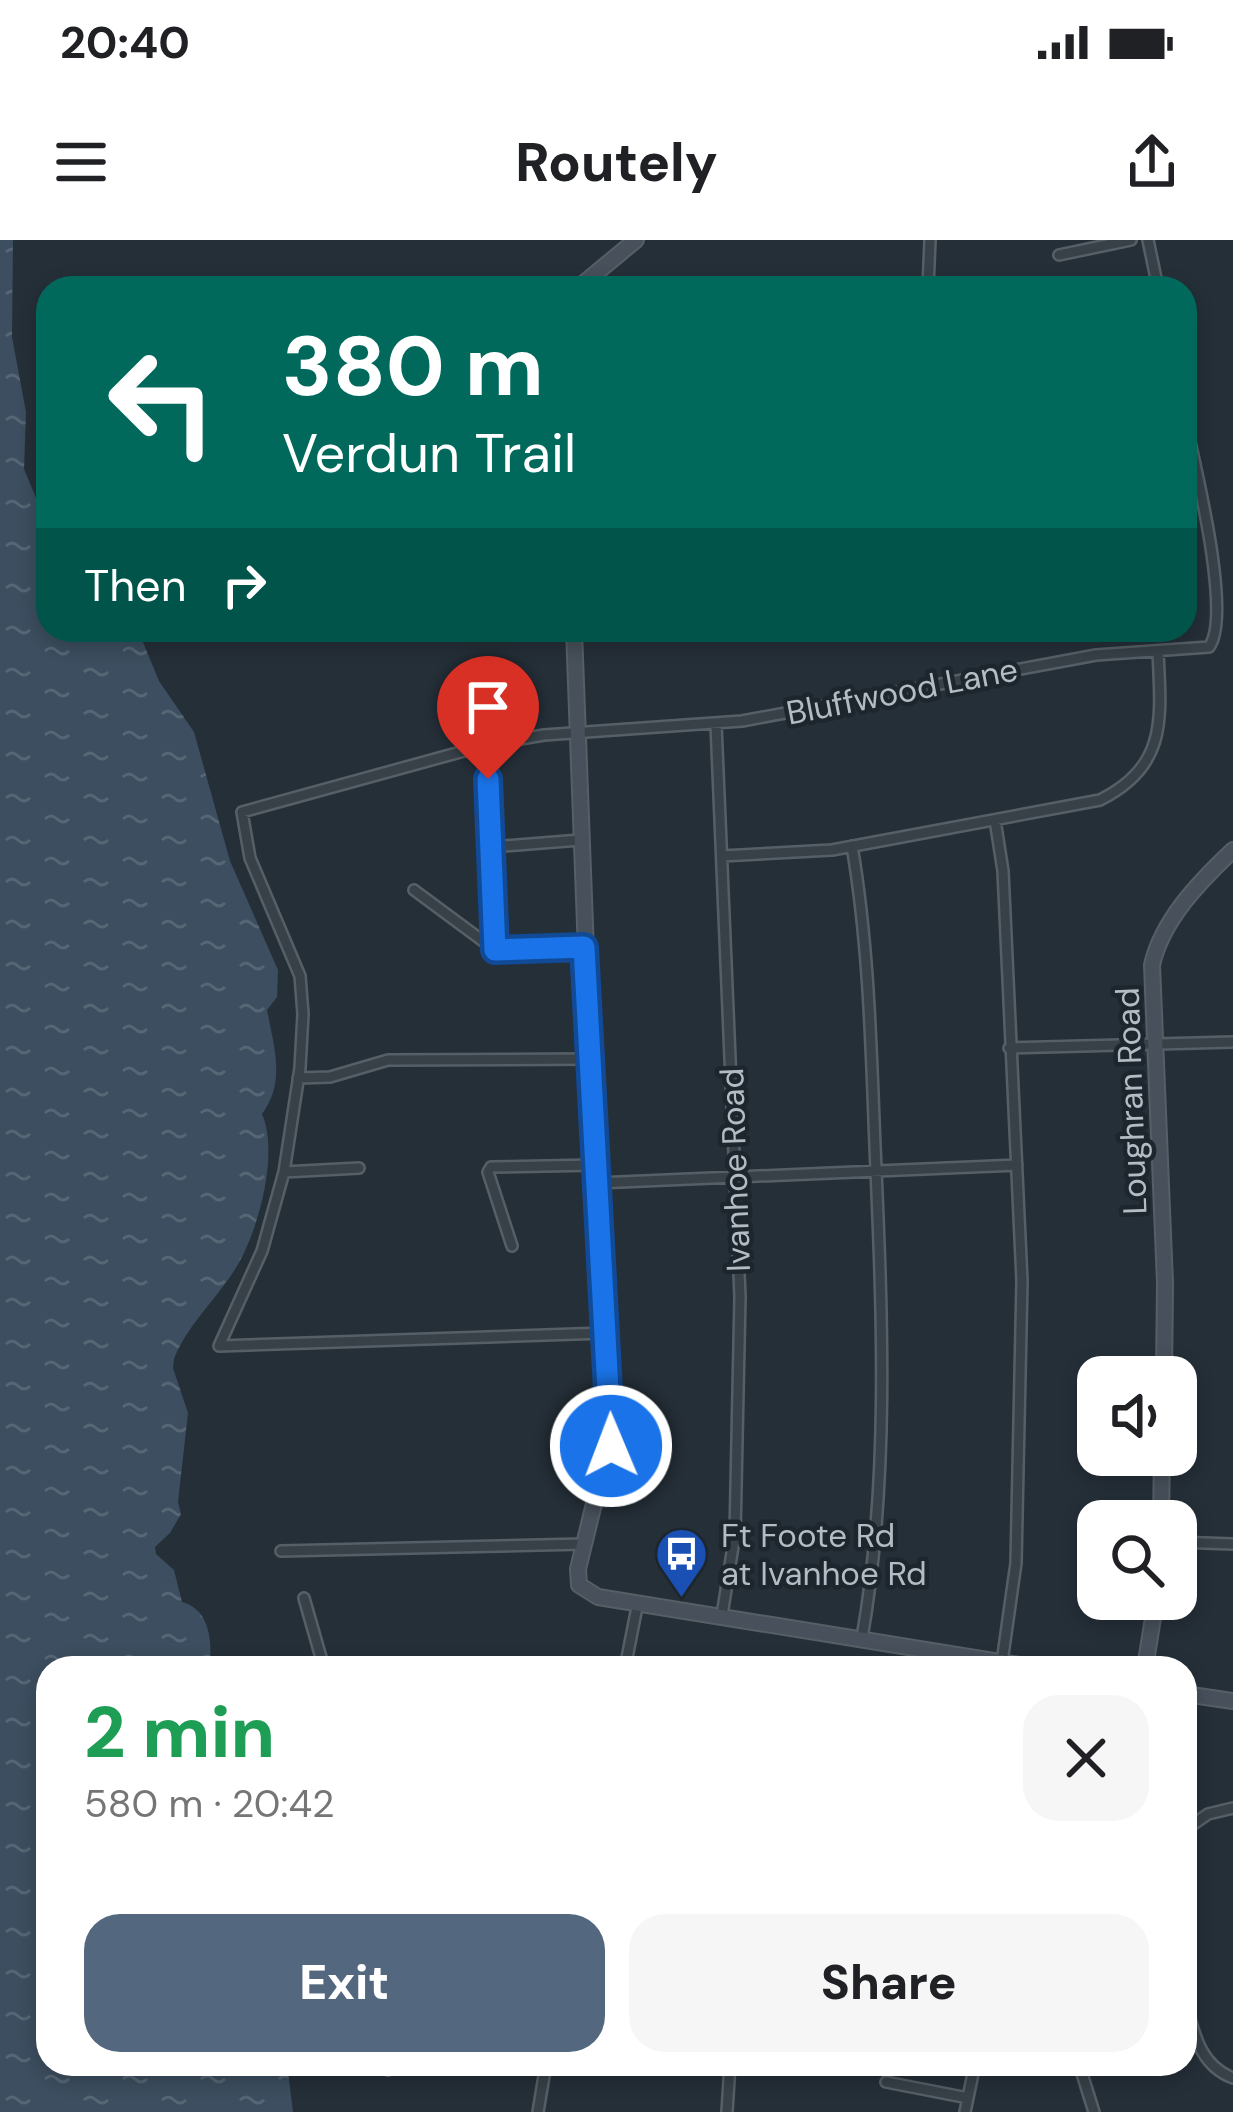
<!DOCTYPE html>
<html lang="en">
<head>
<meta charset="utf-8">
<style>
  :root { --surface:#fff; --page:#f6f6f6; --text:#202124; --muted:#757577; --accent:#53687e }
  body { margin:0; font-family:"DM Sans",sans-serif; background:var(--page); color:var(--text); height:100vh; display:flex; flex-direction:column; font-size:45px; white-space:nowrap }
  * { box-sizing:border-box; margin:0 }
  p { font-size:39px; color:var(--muted) }
  .icon { flex:none; width:66px; height:66px; fill:none; stroke:currentColor; stroke-width:2; stroke-linecap:round; stroke-linejoin:round }
  .map { position:relative; flex:1; overflow:hidden }
  .sheet { position:absolute; left:36px; top:1416px; width:1161px; height:420px; display:flex; flex-direction:column; background:var(--surface); border-radius:36px; box-shadow:0 6px 18px #0003 }
  .sheet>* { flex:none }
  .top-card { position:absolute; left:36px; top:36px; width:1161px; height:366px; border-radius:36px; box-shadow:0 6px 18px #0003; background:#00695c; color:#fff; overflow:hidden }
  .tools { position:absolute; left:1077px; top:1116px; display:grid; gap:24px }
  .tools a { display:grid; place-items:center; width:120px; height:120px; border-radius:24px; background:var(--surface); box-shadow:0 6px 18px #0003; font-size:60px }
  .pin { position:absolute; display:grid; place-items:center; width:102px; height:102px; color:#fff; margin:-123px -51px; border-radius:50% 50% 50% 0; rotate:-45deg; box-shadow:0 0 12px #0007 }
  .pin .icon { rotate:45deg }
  .me { position:absolute; width:132px; margin:-66px; rotate:359deg; stroke-linejoin:round; filter:drop-shadow(0 0 9px #0008) }
  .turn { display:flex; align-items:center; gap:42px; height:252px; padding:0 48px; font-size:54px }
  .turn .icon { width:156px; height:156px; stroke-width:2.5 }
  .turn b { display:block; font-size:84px; line-height:102px }
  .then { display:flex; align-items:center; height:114px; padding:0 48px; background:#0003; gap:24px; font-size:45px }
  .round { display:grid; place-items:center; flex:none; width:126px; height:126px; border-radius:36px; background:var(--page) }
  .head { display:flex; align-items:center; justify-content:space-between; height:204px; padding:0 48px }
  h1 { font-size:72px; font-weight:800; line-height:90px; color:#1e9e55 }
  .cta { display:flex; gap:24px; margin-top:auto; padding:24px 48px }
  .cta a { flex:1; height:138px; border-radius:36px; background:var(--accent); color:#fff; font-size:48px; font-weight:800; line-height:138px; text-align:center }
  .cta a+a { background:var(--page); color:var(--text) }
  .status { display:flex; justify-content:space-between; align-items:center; height:84px; padding:0 60px; background:var(--surface); direction:ltr }
  .status svg { height:33px; fill:currentColor }
  header { display:flex; justify-content:space-between; align-items:center; height:156px; padding:0 48px; background:var(--surface); font-size:54px; font-weight:800 }
  .map>svg:first-child { display:block }
</style>
</head>
<body>
<div class="status"><b>20:40</b><svg viewBox="0 0 49 12"><path d="M0 12V9h3v3zM5 12V6h3v6zM10 12V3h3v9zM15 12V0h3v12zM26 1h20v11H26zM47 4h2v5h-2z"/></svg></div>
<header><svg class="icon" aria-label="menu" viewBox="0 0 24 24"><path d="M4 6h16M4 12h16M4 18h16"/></svg>Routely<svg class="icon" aria-label="share" viewBox="0 0 24 24"><path d="M12 15V3M7 8l5-5 5 5M5 13v7h14v-7"/></svg></header>
<div class="map">
<svg width="1233" height="1872" viewBox="0 0 1233 1872">
  <defs>
    <pattern id="water-ripples" width="26" height="14" patternUnits="userSpaceOnUse" patternTransform="scale(3)"><rect width="26" height="14" fill="#3c4e5f"/><path d="M2 4q2-2 4 0t4 0M15 11q2-2 4 0t4 0" fill="none" stroke="#566674"/></pattern>
  </defs>
  <rect width="100%" height="100%" fill="#252f38"/>
  <!-- water -->
  <path fill="url(#water-ripples)" d="M 0,0 L 13,0 L 12,97 L 26,172 L 24,229 L 48,287 L 48,390 L 138,390 L 159,441 L 194,492 L 230,621 L 278,730 L 277,757 L 267,770 C 274,807 286,842 262,874 C 280,915 257,998 232,1034 C 213,1062 186,1088 174,1119 L 173,1128 L 188,1173 L 178,1262 L 181,1274 L 170,1293 L 155,1307 L 156,1314 L 174,1330 L 182,1362 C 210,1369 213,1403 209,1428 L 48,1428 L 48,1824 L 287,1824 L 293,1872 L 0,1872 Z"/>
  <g fill="none" stroke-linecap="round" stroke-linejoin="round">
    <defs>
      <path id="street" d="M 1148,0 L 1158,48
        M 1059,15 L 1131,0
        M 928,48 L 930,0
        M 716,484 L 740,1057 L 735,1294 L 722,1375
        M 486,505 L 495,710
        M 995,580 L 1003,631 L 1022,1041 L 1016,1323 L 1002,1422
        M 852,606 C 869,706 871,806 875,906 C 882,1069 890,1237 862,1398
        M 491,607 L 580,600
        M 722,616 L 832,610 L 1100,560 C 1168,526 1161,478 1158,412
        M 414,650 L 495,710
        M 495,710 L 584,707
        M 1009,808 L 1233,802
        M 298,838 L 330,837 L 388,820 L 590,819
        M 284,932 L 359,928
        M 597,943 L 1017,925
        M 512,1006 L 488,932 L 491,927 L 595,925
        M 605,1093 L 219,1106 L 262,1011 L 284,932 L 300,828 L 303,774 L 300,736 L 250,618 L 242,572 L 486,505 L 544,495 L 742,481 L 1096,415 L 1209,407 C 1233,375 1194,222 1185,179
        M 1176,1302 L 1233,1304
        M 281,1311 L 584,1304
        M 304,1358 L 324,1428
        M 625,1428 L 638,1362
        M 1185,1590 L 1208,1574 L 1233,1568
        M 1185,1761 C 1194,1792 1199,1825 1233,1838
        M 387,1824 L 388,1830
        M 1079,1824 L 1094,1872
        M 886,1842 L 968,1858
        M 538,1872 L 546,1824
        M 727,1872 L 730,1824
        M 965,1872 L 975,1824"/>
      <path id="secondary" d="M 578,48 L 636,0
        M 574,390 L 590,819 L 612,1190 L 578,1329 L 579,1345 L 598,1357 L 1038,1428
        M 1164,1137 L 1165,1043 L 1152,725 C 1162,680 1200,641 1233,610
        M 1161,1281 L 1162,1215
        M 1145,1428 L 1156,1359
        M 1185,1454 L 1233,1461"/>
    </defs>
    <!-- street casing -->
    <use href="#street" stroke="#565f66" stroke-width="14"/>
    <!-- secondary casing -->
    <use href="#secondary" stroke="#565f66" stroke-width="18"/>
    <!-- street -->
    <use href="#street" stroke="#384148" stroke-width="9"/>
    <!-- secondary -->
    <use href="#secondary" stroke="#47505b" stroke-width="14"/>
  </g>
  <g fill="none" stroke-linecap="round" stroke-linejoin="round">
    <defs>
      <path id="route" d="M 488,539 L 495,710 L 584,707 L 611,1206"/>
    </defs>
    <!-- route casing -->
    <use href="#route" stroke="#114b97" stroke-width="30"/>
    <!-- route -->
    <use href="#route" stroke="#1a73e8" stroke-width="21"/>
  </g>
  <!-- icons -->
  <defs>
    <symbol id="bus-pin" viewBox="-11 -11 22 30"><path d="M0 17L-7.5 6A9.5 9.5 0 1 1 7.5 6Z" fill="#1a4fb4" stroke="#1d262d"/><path d="M-5-6H5V4H4V6H2V4H-2V6H-4V4H-5ZM-3.5-4V0h7V-4ZM-3.5 1.2v1.5H-2V1.2ZM2 1.2v1.5H3.5V1.2Z" fill="#fff"/></symbol>
  </defs>
  <g fill-rule="evenodd">
    <use href="#bus-pin" x="652" y="1284" width="59" height="81"/>
  </g>
  <g text-anchor="middle" dominant-baseline="central" stroke-width="9" stroke-linejoin="round" paint-order="stroke">
    <!-- street labels -->
    <g font-size="33" fill="#b3bcc4" stroke="#1d262d">
      <text transform="translate(902 451) rotate(-11)">Bluffwood Lane</text>
      <text transform="translate(1131 861) rotate(-92)">Loughran Road</text>
      <text transform="translate(735 930) rotate(-92)">Ivanhoe Road</text>
    </g>
    <!-- poi labels -->
    <g font-size="33" fill="#b3bcc4" stroke="#1d262d" text-anchor="start">
      <text x="721" y="1295">Ft Foote Rd<tspan x="721" dy="38">at Ivanhoe Rd</tspan></text>
    </g>
  </g>
</svg>
<div class="tools">
<a><svg class="icon" aria-label="sound" viewBox="0 0 24 24"><path d="M4 9h4l5-4v14l-5-4H4zM17 9q2 3 0 6"/></svg></a>
<a><svg class="icon" aria-label="search" viewBox="0 0 24 24"><circle cx="10" cy="10" r="6"/><path d="M15 15l6 6"/></svg></a>
</div>
<div class="pin" style="left:488px;top:539px;background:#d93025"><svg class="icon" aria-label="arrive" viewBox="0 0 24 24"><path d="M6 21V4h12l-3 4 3 4H6"/></svg></div>
<svg class="me" style="left:611px;top:1206px" viewBox="-20 -20 40 40"><circle r="17" fill="#1a73e8" stroke="#fff" stroke-width="3"/><path d="M0-11L8 9 0 5-8 9z" fill="#fff"/></svg>
<div class="top-card">
<div class="turn"><svg class="icon" aria-label="left" viewBox="0 0 24 24"><path d="M17 20v-9H6M10 6l-5 5 5 5"/></svg><div><b>380 m</b>Verdun Trail</div></div>
<div class="then">Then<svg class="icon" aria-label="right" viewBox="0 0 24 24"><path d="M7 20v-9h11M14 6l5 5-5 5"/></svg></div>
</div>
<section class="sheet">
<div class="head"><div><h1>2 min</h1><p>580 m · 20:42</p></div><a class="round"><svg class="icon" aria-label="close" viewBox="0 0 24 24"><path d="M6 6l12 12M18 6L6 18"/></svg></a></div>
<div class="cta"><a>Exit</a><a>Share</a></div>
</section>
</div>
</body>
</html>
